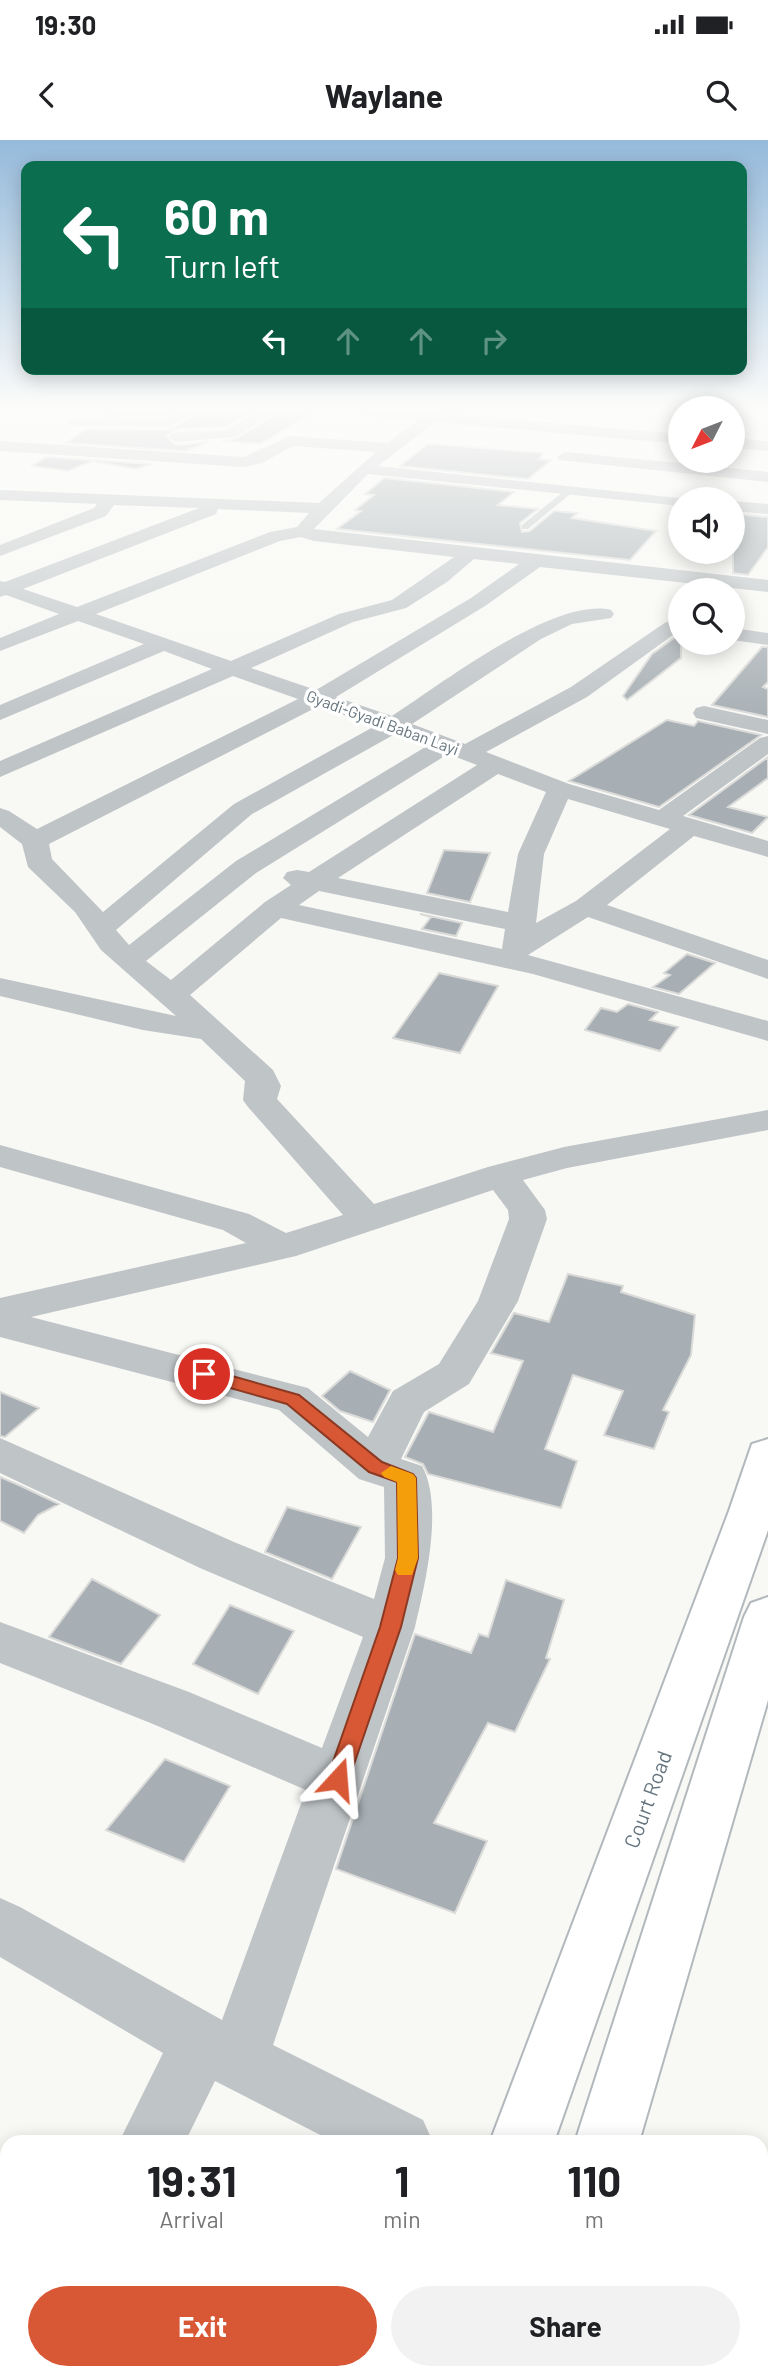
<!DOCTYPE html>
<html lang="en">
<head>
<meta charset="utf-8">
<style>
  :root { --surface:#fff; --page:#f2f2f2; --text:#202124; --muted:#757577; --accent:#d85835 }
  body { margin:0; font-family:Barlow,sans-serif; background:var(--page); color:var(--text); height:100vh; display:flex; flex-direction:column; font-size:26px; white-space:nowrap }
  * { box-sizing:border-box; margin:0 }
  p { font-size:23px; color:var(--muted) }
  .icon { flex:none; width:38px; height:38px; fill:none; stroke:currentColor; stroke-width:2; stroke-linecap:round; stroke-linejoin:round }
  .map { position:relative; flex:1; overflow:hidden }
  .drawer { position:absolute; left:0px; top:1995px; width:768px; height:245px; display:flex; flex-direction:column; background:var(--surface); border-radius:21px 21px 0 0; box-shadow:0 4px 18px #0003 }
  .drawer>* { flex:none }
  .guide { position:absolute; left:21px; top:21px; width:726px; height:214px; border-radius:14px; box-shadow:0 4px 18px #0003; background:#0b6e4f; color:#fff; overflow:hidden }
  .needle { width:46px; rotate:228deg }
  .controls { position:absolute; left:668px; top:256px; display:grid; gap:14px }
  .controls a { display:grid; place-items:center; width:77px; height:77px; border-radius:50%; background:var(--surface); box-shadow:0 4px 18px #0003; font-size:35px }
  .pin { position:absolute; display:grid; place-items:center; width:60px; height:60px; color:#fff; margin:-30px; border:4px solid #fff; border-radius:50%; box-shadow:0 2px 7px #0007 }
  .me { position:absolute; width:77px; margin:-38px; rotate:19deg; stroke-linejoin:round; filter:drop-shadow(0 0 5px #0008) }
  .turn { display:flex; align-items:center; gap:24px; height:147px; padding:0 28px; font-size:32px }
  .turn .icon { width:91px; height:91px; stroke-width:2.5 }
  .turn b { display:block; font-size:49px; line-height:60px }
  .lanes { display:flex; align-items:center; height:66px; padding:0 28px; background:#0003; justify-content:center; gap:35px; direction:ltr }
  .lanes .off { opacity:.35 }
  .eta { display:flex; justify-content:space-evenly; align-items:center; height:119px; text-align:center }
  .eta b { font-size:42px; font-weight:700; line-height:49px }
  .primary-button { display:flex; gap:14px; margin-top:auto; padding:14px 28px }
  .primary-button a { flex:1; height:80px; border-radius:42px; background:var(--accent); color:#fff; font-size:28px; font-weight:700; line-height:80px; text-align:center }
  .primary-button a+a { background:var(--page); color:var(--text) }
  .status { display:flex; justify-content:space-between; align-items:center; height:49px; padding:0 35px; background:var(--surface); direction:ltr }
  .status svg { height:19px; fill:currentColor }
  header { display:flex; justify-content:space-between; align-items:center; height:91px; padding:0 28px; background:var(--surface); font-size:32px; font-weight:700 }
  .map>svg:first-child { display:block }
</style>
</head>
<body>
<div class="status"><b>19:30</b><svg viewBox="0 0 49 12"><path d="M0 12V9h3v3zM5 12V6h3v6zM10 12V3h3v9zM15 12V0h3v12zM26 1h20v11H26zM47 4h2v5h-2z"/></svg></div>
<header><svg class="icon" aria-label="back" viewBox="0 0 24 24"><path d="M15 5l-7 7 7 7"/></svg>Waylane<svg class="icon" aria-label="search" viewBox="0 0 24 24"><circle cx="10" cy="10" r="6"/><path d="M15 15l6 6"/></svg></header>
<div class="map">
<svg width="768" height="2240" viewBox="0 0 768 2240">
  <rect width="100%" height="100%" fill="#f8f8f5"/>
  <!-- building -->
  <path fill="#a7afb4" stroke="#dadad8" stroke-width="2" d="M 112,271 L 174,271 L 166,276 L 105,276 Z
    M 198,271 L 255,271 L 225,287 L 176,289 L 166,296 L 176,305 L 209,302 L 186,311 L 66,303 L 86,289 L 170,290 Z
    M 281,271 L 316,271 L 260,304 L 222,301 L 235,299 Z
    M 428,304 L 544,313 L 539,319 L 551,320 L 528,339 L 400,326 Z
    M 46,317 L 151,324 L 136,329 L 92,321 L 68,331 L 32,326 Z
    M 384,338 L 514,352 L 498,365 L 538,369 L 520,383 L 522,392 L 530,391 L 554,371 L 577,373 L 572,378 L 656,391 L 630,420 L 337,389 L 361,371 L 355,370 L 374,355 L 365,354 Z
    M 733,374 L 768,377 L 768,407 L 748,435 L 733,433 Z
    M 681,493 L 681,518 L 627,560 L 623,556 L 652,514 Z
    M 762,507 L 768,507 L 768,542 L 763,547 L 768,549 L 768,577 L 712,565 Z
    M 667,580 L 694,586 L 698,581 L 761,595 L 659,667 L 569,641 Z
    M 768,617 L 768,638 L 728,667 L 768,677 L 752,693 L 689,675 Z
    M 444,710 L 490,713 L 470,762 L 427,753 Z
    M 420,774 L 462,783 L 456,796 L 422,789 L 431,777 Z
    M 687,814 L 715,823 L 679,854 L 653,847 L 670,835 L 664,833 Z
    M 439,833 L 498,846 L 460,913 L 393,898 Z
    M 628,864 L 658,872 L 650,880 L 678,887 L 660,911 L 585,890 L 601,868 L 617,872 Z
    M 568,1134 L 623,1146 L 621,1152 L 695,1175 L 691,1215 L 663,1270 L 669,1272 L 654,1309 L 604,1295 L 623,1251 L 573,1235 L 545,1309 L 577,1321 L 561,1368 L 428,1334 L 423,1324 L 405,1317 L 429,1272 L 493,1292 L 523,1221 L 491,1213 L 514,1173 L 549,1182 Z
    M 350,1231 L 390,1250 L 373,1282 L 340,1271 L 322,1256 Z
    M 0,1252 L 39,1268 L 5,1297 L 0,1296 Z
    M 0,1337 L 21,1346 L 59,1364 L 38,1375 L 24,1393 L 0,1381 Z
    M 287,1367 L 361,1387 L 332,1439 L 265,1412 Z
    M 92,1439 L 160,1475 L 121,1524 L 49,1497 Z
    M 506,1440 L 564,1460 L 546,1518 L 550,1519 L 515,1592 L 488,1583 L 434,1683 L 487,1701 L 455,1773 L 336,1729 L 415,1494 L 471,1513 L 479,1494 L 488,1497 Z
    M 230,1465 L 294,1491 L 258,1554 L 193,1524 Z
    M 165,1619 L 230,1646 L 184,1722 L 106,1690 Z"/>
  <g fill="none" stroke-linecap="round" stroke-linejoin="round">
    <defs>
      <path id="secondary" d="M 768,1299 L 768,1390 L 554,2002 L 490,2002 L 729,1371 L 752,1304 Z
        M 768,1457 L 768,1560 L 639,2002 L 575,2002 L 744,1477 L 751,1463 Z
        M 414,2233 L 484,2233 L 482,2240 L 412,2240 Z
        M 502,2233 L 572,2233 L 569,2240 L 499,2240 Z"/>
    </defs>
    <!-- secondary casing -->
    <use href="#secondary" stroke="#b2b8bc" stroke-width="4"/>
    <!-- service -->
    <path fill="#bfc4c7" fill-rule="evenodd" d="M 568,348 L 575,350 L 528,389 L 522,389 L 522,385 Z"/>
    <!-- minor -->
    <path fill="#bfc4c7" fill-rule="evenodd" d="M 179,271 L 196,271 L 170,287 L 73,286 L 66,282 L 73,278 L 167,279 Z
      M 261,271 L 279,271 L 234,297 L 176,302 L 168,297 L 176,292 L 226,290 Z
      M 356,271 L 447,271 L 445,274 L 681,294 L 681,304 L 435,282 L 378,326 L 688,359 L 681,359 L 681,366 L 368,334 L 314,389 L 768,440 L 768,452 L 540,427 L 485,466 L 336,557 L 392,576 C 440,545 555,456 611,470 L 614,474 L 611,478 L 572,484 L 541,499 L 412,584 L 465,604 L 571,547 L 666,482 L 680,482 L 680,490 L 587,557 L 486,612 L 569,644 L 659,670 L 760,598 L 768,596 L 768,614 L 683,676 L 768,701 L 768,717 L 694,696 L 607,765 L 768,820 L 768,839 L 588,777 L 528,815 L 768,881 L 768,901 L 533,834 L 281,778 L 190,855 L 273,930 L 281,946 L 277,959 L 374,1064 L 488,1027 L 564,1007 L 768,970 L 768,990 L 567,1028 L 523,1040 L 545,1070 L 547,1079 L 518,1161 L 469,1244 L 424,1272 L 401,1319 L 422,1326 C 444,1365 425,1445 415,1487 L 273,1905 L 423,1980 L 433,2002 L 334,2002 L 215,1941 L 185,2002 L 119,2002 L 163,1913 L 0,1817 L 0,1758 L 20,1767 L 222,1880 L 306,1650 L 153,1584 L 0,1523 L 0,1482 L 189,1552 L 322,1608 L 363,1497 L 200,1428 L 0,1333 L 0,1298 L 234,1402 L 374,1459 L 385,1418 L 384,1347 L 359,1339 L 279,1270 L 0,1197 L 0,1158 L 246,1103 L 223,1090 L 0,1027 L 0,1005 L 249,1074 L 286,1093 L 343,1075 L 248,967 L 243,960 L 245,941 L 201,899 L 143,890 L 0,856 L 0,838 L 176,876 L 101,810 L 75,772 L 28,727 L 22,704 L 0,687 L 0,668 L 9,671 L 37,689 L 298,559 L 233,536 L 0,637 L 0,621 L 212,529 L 164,511 L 0,580 L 0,565 L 144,504 L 78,481 L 0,511 L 0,498 L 59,474 L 6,455 L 0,457 L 0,441 L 5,442 L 199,368 L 114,365 L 106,376 L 0,416 L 0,405 L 94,368 L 97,364 L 0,360 L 0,350 L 319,363 L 376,312 L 293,306 L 262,323 L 244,327 L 0,311 L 0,301 L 244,317 L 290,296 L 387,303 L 418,280 L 363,275 ZM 218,369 L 309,373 L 297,387 L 270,392 L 77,467 L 23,449 L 216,374 ZM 301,397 L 314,401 L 454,417 L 392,460 L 339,474 L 231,521 L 96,474 L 280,401 ZM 474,419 L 519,424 L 471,458 L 316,550 L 251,528 L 353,482 L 406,468 L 447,442 ZM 319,566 L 375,586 L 234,664 L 103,772 L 52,719 L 49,704 ZM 395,594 L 427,606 L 236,721 L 129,805 L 116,790 L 252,674 ZM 448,614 L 477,625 L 309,732 L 297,730 L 287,732 L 283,738 L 291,745 L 265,762 L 171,840 L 146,821 L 256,733 ZM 498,634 L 546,652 L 518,714 L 508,772 L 338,738 ZM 568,659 L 670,689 L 576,761 L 536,783 L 544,714 ZM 319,751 L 505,789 L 502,809 L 299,765 ZM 493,1050 L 508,1070 L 509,1079 L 478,1161 L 439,1224 L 393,1251 L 368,1297 L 308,1248 L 31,1177 L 296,1116 Z
      M 733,298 L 768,301 L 768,311 L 733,308 Z
      M 565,312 L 768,332 L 768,342 L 559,320 L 557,317 Z
      M 733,361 L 768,364 L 768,374 L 733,371 Z
      M 733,488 L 768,493 L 768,505 L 733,500 Z
      M 704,566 L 768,580 L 768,594 L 696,578 L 693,573 L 696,568 Z
      M 7,2210 L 7,2233 L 68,2233 L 65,2240 L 0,2240 L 0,2225 Z"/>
    <!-- secondary -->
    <use href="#secondary" fill="#fff" fill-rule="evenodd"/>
  </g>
  <!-- sky -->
  <linearGradient id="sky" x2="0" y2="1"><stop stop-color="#95badb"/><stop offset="0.46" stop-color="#fcfcfa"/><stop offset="1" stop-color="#fcfcfa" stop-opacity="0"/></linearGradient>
  <rect width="768" height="585" fill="url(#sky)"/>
  <!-- route -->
  <path fill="#d85835" stroke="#8c3922" stroke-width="2" d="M 204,1228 L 299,1255 L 382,1322 L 413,1334 L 416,1338 L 418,1418 L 401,1487 L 349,1639 L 346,1646 L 338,1648 L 330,1646 L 327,1639 L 380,1487 L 398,1418 L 397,1342 L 369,1332 L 287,1264 L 198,1239 L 195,1234 Z"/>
  <!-- slow -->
  <path fill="#f59e0b" d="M 391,1326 L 413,1334 L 416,1338 L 418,1418 L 412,1435 L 398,1435 L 395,1430 L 398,1418 L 397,1342 L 384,1337 L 381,1333 Z"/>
  <g text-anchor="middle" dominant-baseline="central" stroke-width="7" stroke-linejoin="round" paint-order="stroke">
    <!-- far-street labels -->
    <g font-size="16" fill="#65747e" stroke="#fff">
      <text transform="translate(383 582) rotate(20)">Gyadi-Gyadi Baban Layi</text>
    </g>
    <!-- near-street labels -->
    <g font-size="21" fill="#65747e" stroke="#fff">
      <text transform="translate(647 1659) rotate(-70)">Court Road</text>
    </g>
  </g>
</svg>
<div class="controls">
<a><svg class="needle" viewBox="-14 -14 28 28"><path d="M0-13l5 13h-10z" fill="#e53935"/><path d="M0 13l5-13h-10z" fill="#757577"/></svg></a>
<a><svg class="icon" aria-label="sound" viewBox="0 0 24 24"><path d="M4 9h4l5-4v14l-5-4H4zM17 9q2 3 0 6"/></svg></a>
<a><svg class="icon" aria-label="search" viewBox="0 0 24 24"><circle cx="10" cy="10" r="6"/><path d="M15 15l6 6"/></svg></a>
</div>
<div class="pin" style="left:204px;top:1234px;background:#d93025"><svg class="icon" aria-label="arrive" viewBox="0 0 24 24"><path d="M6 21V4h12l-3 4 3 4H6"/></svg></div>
<svg class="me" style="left:338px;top:1639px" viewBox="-20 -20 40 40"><path d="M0-17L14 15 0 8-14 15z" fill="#d85835" stroke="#fff" stroke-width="4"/></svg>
<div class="guide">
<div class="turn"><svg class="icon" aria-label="left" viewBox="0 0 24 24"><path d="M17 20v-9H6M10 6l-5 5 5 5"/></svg><div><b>60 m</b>Turn left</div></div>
<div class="lanes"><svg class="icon" aria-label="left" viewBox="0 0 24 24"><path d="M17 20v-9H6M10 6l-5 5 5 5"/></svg><svg class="icon off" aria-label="ahead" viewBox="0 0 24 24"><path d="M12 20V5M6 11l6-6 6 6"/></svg><svg class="icon off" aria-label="ahead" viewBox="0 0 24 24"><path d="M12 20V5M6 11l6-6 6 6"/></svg><svg class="icon off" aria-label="right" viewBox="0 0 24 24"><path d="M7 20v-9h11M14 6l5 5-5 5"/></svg></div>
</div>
<section class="drawer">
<div class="eta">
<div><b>19:31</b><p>Arrival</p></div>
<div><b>1</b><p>min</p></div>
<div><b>110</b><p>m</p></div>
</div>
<div class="primary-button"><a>Exit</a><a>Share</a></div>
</section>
</div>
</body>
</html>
